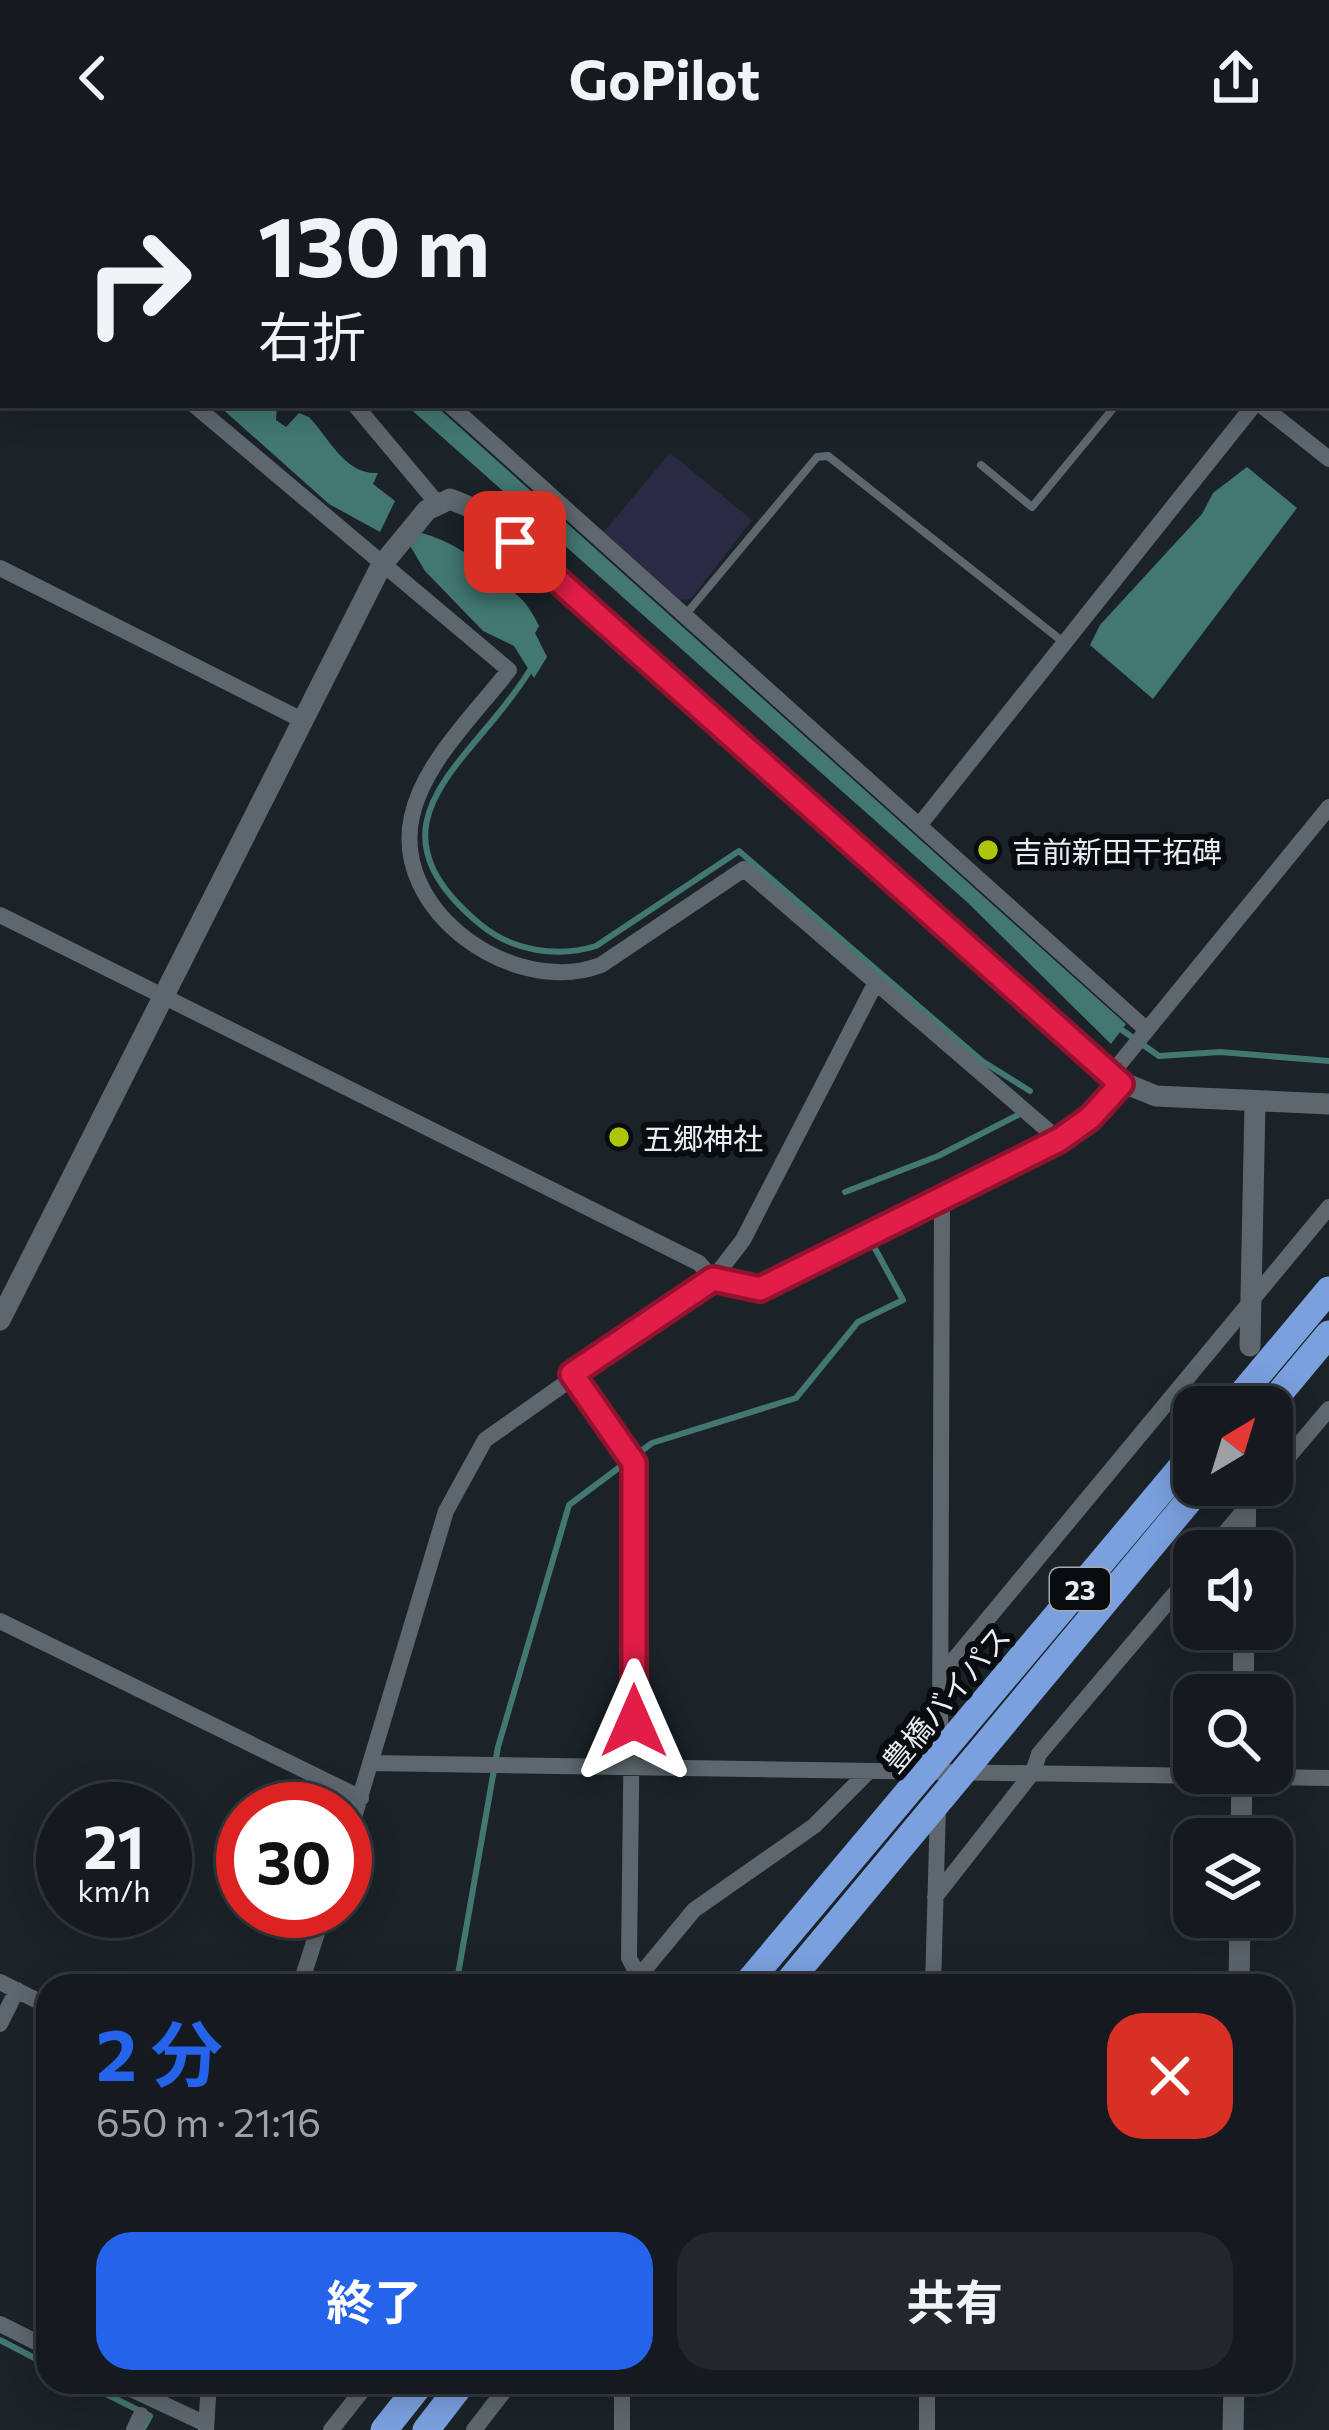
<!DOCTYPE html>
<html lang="ja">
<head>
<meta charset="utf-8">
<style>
  :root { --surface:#141a1f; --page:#21272c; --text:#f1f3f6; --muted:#9da1a4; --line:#33383d; --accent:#2563eb }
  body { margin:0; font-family:Commissioner,"Noto Sans JP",sans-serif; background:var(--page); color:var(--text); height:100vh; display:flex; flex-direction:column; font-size:45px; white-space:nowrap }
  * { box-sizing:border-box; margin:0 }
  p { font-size:39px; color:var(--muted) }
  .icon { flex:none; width:66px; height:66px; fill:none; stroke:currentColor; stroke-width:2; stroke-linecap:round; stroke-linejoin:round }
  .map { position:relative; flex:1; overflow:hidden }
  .drawer { position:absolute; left:36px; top:1818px; width:1257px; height:420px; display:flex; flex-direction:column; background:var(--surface); border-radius:36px; box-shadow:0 6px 30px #0003,0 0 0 3px var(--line) }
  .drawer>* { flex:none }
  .guide { position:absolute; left:0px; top:0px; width:1329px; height:252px; box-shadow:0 6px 30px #0003,0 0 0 3px var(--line); background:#141a1f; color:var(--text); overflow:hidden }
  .needle { width:78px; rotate:38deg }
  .controls { position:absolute; left:1173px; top:1230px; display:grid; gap:24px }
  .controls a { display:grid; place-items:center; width:120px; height:120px; border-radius:24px; background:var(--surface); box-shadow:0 6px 30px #0003,0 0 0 3px var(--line); font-size:60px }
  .speed { position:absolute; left:36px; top:1626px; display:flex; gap:24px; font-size:60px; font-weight:700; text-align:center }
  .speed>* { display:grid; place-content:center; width:156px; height:156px; border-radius:50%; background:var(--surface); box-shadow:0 6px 30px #0003,0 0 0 3px var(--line); line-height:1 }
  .speed small { font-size:30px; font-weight:400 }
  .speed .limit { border:18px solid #d22; background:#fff; color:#111 }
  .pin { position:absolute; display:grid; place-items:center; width:102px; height:102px; color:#fff; margin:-51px; border-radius:24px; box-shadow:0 6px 18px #0006 }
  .me { position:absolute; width:132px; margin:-66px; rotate:0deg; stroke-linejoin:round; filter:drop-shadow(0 0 9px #0008) }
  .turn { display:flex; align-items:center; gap:42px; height:252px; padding:0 60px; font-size:54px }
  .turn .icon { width:156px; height:156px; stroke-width:2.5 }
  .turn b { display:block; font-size:84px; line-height:102px }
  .round { display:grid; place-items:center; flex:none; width:126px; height:126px; border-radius:36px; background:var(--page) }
  .headline { display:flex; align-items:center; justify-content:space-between; height:204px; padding:0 60px }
  h1 { font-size:72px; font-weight:700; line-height:90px; color:var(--accent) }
  .cta { display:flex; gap:24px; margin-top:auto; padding:24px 60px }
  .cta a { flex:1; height:138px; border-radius:36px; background:var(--accent); color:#fff; font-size:48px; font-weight:700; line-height:138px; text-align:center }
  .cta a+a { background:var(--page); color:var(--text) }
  header { display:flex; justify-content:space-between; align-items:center; height:156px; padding:0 60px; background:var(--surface); font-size:54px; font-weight:700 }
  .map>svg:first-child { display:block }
</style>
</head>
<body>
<header><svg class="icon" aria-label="back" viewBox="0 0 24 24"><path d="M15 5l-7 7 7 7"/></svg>GoPilot<svg class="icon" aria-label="share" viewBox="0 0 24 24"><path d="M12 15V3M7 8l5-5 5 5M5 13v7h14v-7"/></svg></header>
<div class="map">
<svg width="1329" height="2274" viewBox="0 0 1329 2274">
  <rect width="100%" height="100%" fill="#1b2329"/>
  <!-- green -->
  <path fill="#2a2a45" d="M 670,297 L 752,364 L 691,443 L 680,444 L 604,376 Z"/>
  <!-- water -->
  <path fill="#427772" d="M 218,249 L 277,249 L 276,264 L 286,271 L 299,257 L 309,261 C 329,282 345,319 378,317 L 373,328 L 395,345 L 380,376 L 329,348 Z
    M 406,249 L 435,249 L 1126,868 L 1111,888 L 967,746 Z
    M 1247,311 L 1297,352 L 1153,543 L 1090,489 L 1100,469 L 1202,358 L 1213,337 Z
    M 422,377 C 446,384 482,401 489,425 C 515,433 526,443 539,470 L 535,477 L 547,501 L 534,522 L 514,490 L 483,475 L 425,415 L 409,388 Z"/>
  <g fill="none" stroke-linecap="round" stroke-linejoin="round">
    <!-- stream -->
    <path stroke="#427772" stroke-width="6" d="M 530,514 C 474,607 355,665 481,769 C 513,795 557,802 596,790 L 739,695 L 982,905 L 1030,935
      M 1122,874 L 1159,900 L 1220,896 L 1329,905
      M 845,1036 L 938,1000 L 1018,959
      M 456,1830 L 498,1591 L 569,1349 L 652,1287 L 796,1242 L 858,1166 L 903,1144 L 872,1087
      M 0,2184 L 48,2209
      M 82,2226 L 150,2260 L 144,2271"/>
    <!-- service -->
    <path stroke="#5d676d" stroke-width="8" d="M 673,0 L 678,3
      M 981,309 L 1032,351 L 1116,249
      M 687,457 L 817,301 L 828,300 L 1062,485"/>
    <!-- minor -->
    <path stroke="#5d676d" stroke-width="16" d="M 88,0 L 91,3
      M 955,0 L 959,3
      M 155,3 L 159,0
      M 340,3 L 344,0
      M 0,82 L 3,85
      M 1326,162 L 1329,159
      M 194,249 L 509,514 C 476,557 424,606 412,660 C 390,756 515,842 601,809 L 744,713 L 1059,984
      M 355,249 L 437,347
      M 450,249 L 1147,874 L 1329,651
      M 1261,249 L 1329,303
      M 0,412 L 302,564
      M 921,667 L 1254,249
      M 0,759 L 699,1107 L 713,1123 L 743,1084 L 875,828
      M 1109,921 L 1147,874
      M 572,1218 L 635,1307 L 629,1802 L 639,1821
      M 1272,1320 L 1329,1253
      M 1210,1395 L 1265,1329
      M 0,1465 L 361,1642
      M 942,1518 L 1329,1051
      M 940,1600 L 942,1043
      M 370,1607 L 1329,1622
      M 345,1691 L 446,1355 L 485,1284 L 713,1123 L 760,1133 L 1059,984 L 1089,962 L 1121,928
      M 935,1741 L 1033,1616 L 1039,1598 L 1194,1415
      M 0,1826 L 48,1850
      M 300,1830 L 324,1755
      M 631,1830 L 694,1754 L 814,1670 L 868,1616
      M 933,1830 L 938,1650
      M 0,1868 L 17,1834
      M 0,2168 L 48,2192
      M 116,2226 L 206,2268
      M 206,2273 L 209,2226
      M 134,2274 L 141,2259
      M 331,2274 L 369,2226
      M 474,2274 L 511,2226
      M 622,2274 L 622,2226
      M 927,2274 L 927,2226"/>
    <!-- tertiary -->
    <path stroke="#5d676d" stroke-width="21" d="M 0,1164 L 381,410 L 427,354 L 450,343 L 482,356 L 1109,921 L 1156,940 L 1329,948
      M 1250,1190 L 1255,946
      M 1245,1395 L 1246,1329
      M 1243,1539 L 1244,1473
      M 1241,1683 L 1242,1617
      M 1239,1830 L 1240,1761
      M 1233,2274 L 1234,2226"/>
    <!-- trunk -->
    <path stroke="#7aa0de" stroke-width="27" d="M 1231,1251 L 1329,1134
      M 1268,1251 L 1329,1178
      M 745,1830 L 1194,1296
      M 785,1830 L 1202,1329
      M 384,2274 L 422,2226
      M 426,2274 L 463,2226"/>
  </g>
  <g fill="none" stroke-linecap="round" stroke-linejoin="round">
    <defs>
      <path id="route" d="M 515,386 L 1121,928 L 1090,962 L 1059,984 L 760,1133 L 713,1123 L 572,1218 L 634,1307 L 634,1565"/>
    </defs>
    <!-- route casing -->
    <use href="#route" stroke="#92132f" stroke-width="30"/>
    <!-- route -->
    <use href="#route" stroke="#e11d48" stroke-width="21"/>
  </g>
  <!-- markers -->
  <g fill="#aec509" stroke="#080c0e" stroke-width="4.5">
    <circle cx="988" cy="694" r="12"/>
    <circle cx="619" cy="981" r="12"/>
  </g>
  <g text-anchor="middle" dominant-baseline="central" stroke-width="12" stroke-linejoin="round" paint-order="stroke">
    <!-- shield labels -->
    <rect fill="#080c0e" stroke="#a4aaad" stroke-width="3" x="1050" y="1412" width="60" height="42" rx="9"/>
    <g font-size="27" font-weight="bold" fill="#e7edf1">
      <text x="1080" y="1433">23</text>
    </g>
    <!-- poi labels -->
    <g font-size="30" fill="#e7edf1" stroke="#080c0e" text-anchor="start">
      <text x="1012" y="694">吉前新田干拓碑</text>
      <text x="643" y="981">五郷神社</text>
    </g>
    <!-- street labels -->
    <g font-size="30" fill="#e7edf1" stroke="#080c0e">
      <text transform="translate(945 1542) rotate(-50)">豊橋バイパス</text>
    </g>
  </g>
</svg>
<div class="controls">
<a><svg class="needle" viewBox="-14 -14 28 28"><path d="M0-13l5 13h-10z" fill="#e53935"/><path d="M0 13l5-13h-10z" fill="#9da1a4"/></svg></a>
<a><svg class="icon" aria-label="sound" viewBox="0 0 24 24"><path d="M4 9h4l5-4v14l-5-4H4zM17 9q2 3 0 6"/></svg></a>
<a><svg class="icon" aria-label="search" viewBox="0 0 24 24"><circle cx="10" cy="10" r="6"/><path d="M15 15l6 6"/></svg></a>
<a><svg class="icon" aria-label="layers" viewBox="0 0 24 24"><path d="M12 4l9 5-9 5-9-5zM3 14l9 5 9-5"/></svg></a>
</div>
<div class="speed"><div>21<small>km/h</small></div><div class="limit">30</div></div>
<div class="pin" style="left:515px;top:386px;background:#d93025"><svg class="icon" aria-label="arrive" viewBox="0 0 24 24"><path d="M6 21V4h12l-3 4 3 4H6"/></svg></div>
<svg class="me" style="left:634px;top:1565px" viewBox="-20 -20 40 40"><path d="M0-17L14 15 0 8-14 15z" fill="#e11d48" stroke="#fff" stroke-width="4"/></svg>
<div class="guide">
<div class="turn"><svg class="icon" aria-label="right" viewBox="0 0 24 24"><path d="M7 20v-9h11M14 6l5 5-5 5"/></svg><div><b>130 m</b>右折</div></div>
</div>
<section class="drawer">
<div class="headline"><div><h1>2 分</h1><p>650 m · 21:16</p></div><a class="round" style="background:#d93025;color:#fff"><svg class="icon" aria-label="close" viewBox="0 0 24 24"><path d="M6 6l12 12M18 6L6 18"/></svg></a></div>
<div class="cta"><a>終了</a><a>共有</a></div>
</section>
</div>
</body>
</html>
